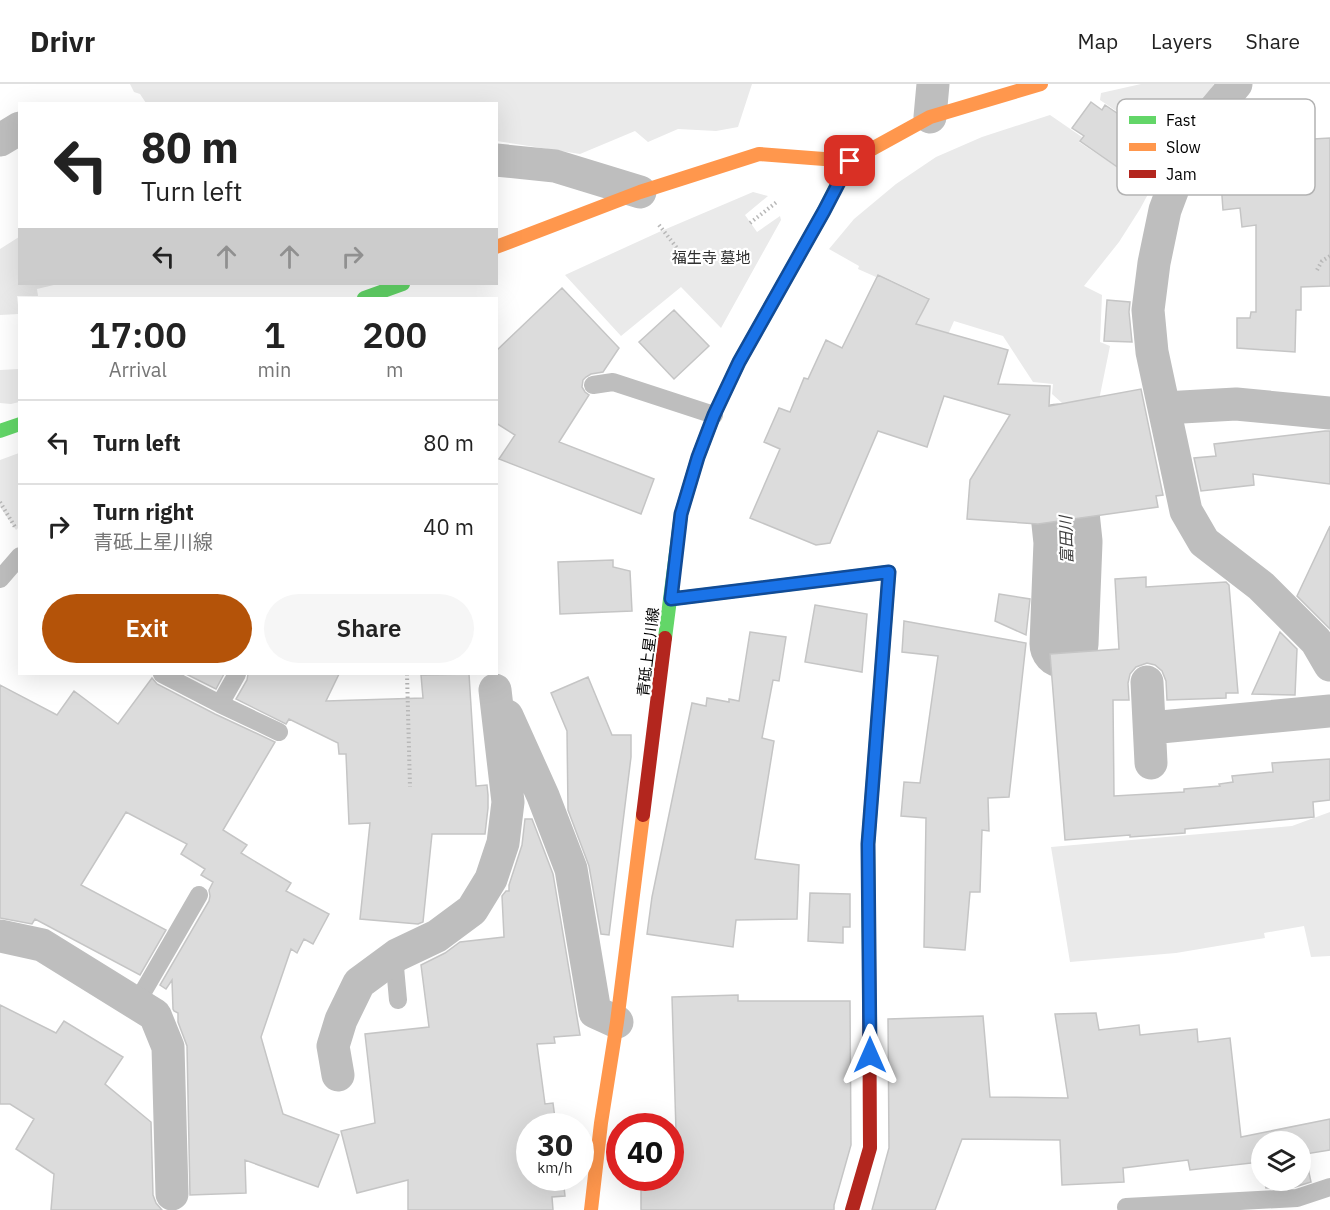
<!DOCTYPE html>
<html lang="en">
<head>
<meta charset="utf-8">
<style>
  :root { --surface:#fff; --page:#f6f6f6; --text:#222; --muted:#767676; --line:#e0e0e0; --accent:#b45309 }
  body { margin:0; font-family:"IBM Plex Sans","Noto Sans JP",sans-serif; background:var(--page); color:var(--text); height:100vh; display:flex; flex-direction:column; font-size:22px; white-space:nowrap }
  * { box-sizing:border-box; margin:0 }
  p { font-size:20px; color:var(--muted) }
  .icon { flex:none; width:33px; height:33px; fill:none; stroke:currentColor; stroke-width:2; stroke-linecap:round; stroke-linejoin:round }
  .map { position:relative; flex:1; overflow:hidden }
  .side { position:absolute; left:18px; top:213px; width:480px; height:378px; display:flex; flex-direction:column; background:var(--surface); border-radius:0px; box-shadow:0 6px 24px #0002 }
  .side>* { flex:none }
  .guide { position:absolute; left:18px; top:18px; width:480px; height:183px; border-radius:0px; box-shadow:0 6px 24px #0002; background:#fff; color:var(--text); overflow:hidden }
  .controls { position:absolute; left:1251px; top:1047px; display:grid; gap:12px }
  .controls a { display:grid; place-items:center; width:60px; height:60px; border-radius:50%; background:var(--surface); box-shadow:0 6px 24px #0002; font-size:30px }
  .speed { position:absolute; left:516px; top:1029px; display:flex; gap:12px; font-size:30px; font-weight:700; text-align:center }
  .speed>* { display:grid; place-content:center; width:78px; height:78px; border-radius:50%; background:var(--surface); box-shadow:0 6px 24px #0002; line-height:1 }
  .speed small { font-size:15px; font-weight:400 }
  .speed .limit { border:9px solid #d22; background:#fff; color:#111 }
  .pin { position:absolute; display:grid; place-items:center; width:51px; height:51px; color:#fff; margin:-26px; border-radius:12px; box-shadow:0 3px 9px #0006 }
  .me { position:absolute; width:66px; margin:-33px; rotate:0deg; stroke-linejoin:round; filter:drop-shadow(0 0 4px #0008) }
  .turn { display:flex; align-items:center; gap:21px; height:126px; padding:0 24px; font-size:27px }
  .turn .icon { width:78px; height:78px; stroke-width:2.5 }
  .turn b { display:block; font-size:42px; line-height:51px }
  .lanes { display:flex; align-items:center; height:57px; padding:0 24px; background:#0003; justify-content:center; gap:30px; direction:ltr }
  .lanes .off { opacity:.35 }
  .eta { display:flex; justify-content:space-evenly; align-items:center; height:102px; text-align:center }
  .eta b { font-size:36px; font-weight:600; line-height:42px }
  .primary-button { display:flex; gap:12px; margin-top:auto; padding:12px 24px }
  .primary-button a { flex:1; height:69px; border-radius:36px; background:var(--accent); color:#fff; font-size:24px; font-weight:600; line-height:69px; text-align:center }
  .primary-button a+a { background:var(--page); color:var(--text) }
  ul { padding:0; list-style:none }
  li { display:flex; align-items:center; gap:18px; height:84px; padding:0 24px; border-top:2px solid var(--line) }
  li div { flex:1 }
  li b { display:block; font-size:22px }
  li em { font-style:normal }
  header { display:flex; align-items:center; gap:36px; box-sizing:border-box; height:84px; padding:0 30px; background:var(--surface); border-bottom:2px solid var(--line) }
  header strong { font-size:28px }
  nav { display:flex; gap:33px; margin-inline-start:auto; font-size:21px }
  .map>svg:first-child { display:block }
</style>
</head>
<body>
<header>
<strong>Drivr</strong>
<nav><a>Map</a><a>Layers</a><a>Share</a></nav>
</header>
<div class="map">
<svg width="1330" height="1126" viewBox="0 0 1330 1126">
  <rect width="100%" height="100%" fill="#fff"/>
  <!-- green -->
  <path fill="#eaeaea" d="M 130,0 L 752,0 L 738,43 L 716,47 L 678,45 L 648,58 L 635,47 L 580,70 L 497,57 L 496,20 L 146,19 L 140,10 L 134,8 Z
    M 1141,0 L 1214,0 L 1174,62 L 1140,125 L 1119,158 L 1084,202 L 1102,211 L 1100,258 L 1110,262 L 1098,321 L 1090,315 L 1062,319 L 1052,310 L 1053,300 L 1033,298 L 1003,252 L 954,237 L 939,271 L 908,260 L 929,214 L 878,190 L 876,193 L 858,185 L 859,182 L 829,165 L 854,135 L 896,100 L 936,73 L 982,53 L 1050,31 L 1082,53 L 1079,58 L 1126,89 L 1152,51 L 1100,16 L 1101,9 Z
    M 753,108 L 768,112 L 745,131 L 757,148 L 780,132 L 781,136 L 721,244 L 681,203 L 621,252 L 565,191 L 659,148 Z
    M 19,153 L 20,200 L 58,200 L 37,205 L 38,212 L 17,212 L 19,230 L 0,231 L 0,165 Z
    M 19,285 L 19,318 L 11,320 L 0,319 L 0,286 Z
    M 19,369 L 19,443 L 16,446 L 0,423 L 0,376 Z
    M 1330,728 L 1330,872 L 1311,873 L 1304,842 L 1264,849 L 1265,854 L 1176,869 L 1070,878 L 1051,763 L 1292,742 Z"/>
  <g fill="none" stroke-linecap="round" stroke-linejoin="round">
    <!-- river -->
    <path stroke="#bcbcbc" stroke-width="69" d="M 1057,354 L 1068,458 L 1064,560"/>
  </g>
  <!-- building -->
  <path fill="#dcdcdc" stroke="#c5c5c5" stroke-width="1.5" d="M 1091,18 L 1102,26 L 1105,21 L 1151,52 L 1126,89 L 1080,57 L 1084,52 L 1072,44 Z
    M 1311,28 L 1313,55 L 1330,54 L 1330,202 L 1301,203 L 1301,226 L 1296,226 L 1295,268 L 1237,264 L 1237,234 L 1250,234 L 1251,228 L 1256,228 L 1256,141 L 1242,143 L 1240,124 L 1223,126 L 1220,84 L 1234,82 L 1233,64 L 1261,62 L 1260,53 L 1279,52 L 1277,31 Z
    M 878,191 L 929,215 L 916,240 L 1008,266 L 998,300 L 1050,302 L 1049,322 L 1141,305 L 1163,411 L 1156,412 L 1158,423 L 1038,440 L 967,435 L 970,396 L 1010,331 L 944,312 L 927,363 L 878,347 L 830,459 L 816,461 L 750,434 L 780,365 L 764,358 L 779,324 L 790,328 L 804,294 L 808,295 L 826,256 L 842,264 Z
    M 562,204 L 619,264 L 603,288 L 591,290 L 586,293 L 583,296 L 582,303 L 585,308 L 589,311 L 559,358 L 654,395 L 641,430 L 499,375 L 515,351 L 496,339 L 496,267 Z
    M 1107,216 L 1130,218 L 1129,228 L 1132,258 L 1104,257 Z
    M 674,226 L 709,262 L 674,295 L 639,258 Z
    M 1325,347 L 1330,347 L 1330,400 L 1253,390 L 1254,401 L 1201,407 L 1194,374 L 1216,372 L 1214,360 Z
    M 1330,442 L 1330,545 L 1297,512 Z
    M 613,476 L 613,483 L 630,487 L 632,527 L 560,530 L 558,478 Z
    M 1146,493 L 1146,503 L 1226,498 L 1229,501 L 1238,609 L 1226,609 L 1226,614 L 1167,616 L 1166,597 L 1162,587 L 1155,581 L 1147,579 L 1136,583 L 1130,590 L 1128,599 L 1129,616 L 1113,616 L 1114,712 L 1184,708 L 1184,705 L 1220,702 L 1219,700 L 1233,698 L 1232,692 L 1273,688 L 1272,679 L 1330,675 L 1330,716 L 1313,718 L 1314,733 L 1185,745 L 1185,749 L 1130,753 L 1130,751 L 1065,756 L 1050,570 L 1119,565 L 1115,495 Z
    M 999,510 L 1030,515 L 1026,551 L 995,537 Z
    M 815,521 L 867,530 L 862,588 L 805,578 Z
    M 904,537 L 1026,559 L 1009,713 L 988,714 L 989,747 L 982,746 L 980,808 L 970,808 L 965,866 L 924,863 L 926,734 L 901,732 L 904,698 L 920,699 L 938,572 L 902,568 Z
    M 750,548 L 786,553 L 779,597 L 773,596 L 762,654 L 774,657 L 755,775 L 799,781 L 797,835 L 736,836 L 733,863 L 647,850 L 652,813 L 692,619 L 706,622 L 707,614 L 729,618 L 729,615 L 739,617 Z
    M 1280,548 L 1297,565 L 1295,611 L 1252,610 Z
    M 186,590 L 224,590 L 216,605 Z
    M 248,590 L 339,590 L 326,617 L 423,614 L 421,591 L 469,590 L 476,702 L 487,701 L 488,711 L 488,724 L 485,750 L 432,750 L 423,838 L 418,840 L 360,835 L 370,739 L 349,740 L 346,670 L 339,670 L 338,659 L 289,635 L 286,640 L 236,615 L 247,596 Z
    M 588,593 L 612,651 L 631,651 L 631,673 L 609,851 L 601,850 L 589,782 L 568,726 L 567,647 L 551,609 Z
    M 152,594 L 157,600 L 215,630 L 275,658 L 223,746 L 247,761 L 241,769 L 291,799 L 286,807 L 329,830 L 313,860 L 304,855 L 297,869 L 291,865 L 261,953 L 283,1030 L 339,1051 L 318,1103 L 245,1076 L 246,1109 L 190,1111 L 187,962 L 178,938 L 178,929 L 174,927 L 173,925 L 172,896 L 166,905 L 160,901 L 209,817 L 210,812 L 209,806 L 213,798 L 201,791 L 205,785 L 181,770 L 187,760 L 126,728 L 81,801 L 166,846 L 140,891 L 35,835 L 32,840 L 0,834 L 0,601 L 57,631 L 74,607 L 118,640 Z
    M 525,735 L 532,735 L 553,790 L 580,951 L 554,953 L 555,959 L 537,960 L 545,1020 L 553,1019 L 556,1042 L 530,1042 L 530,1094 L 563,1094 L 565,1112 L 552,1113 L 553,1126 L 408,1126 L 408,1096 L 357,1109 L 341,1047 L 375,1039 L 365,950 L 429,943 L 421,881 L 445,869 L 460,858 L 504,853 L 502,812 L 506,807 L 509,807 L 509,801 L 522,761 Z
    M 810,809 L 850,810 L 850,843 L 843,843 L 843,859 L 808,857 Z
    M 738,911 L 738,917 L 850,917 L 851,1061 L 834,1121 L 834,1126 L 641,1126 L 641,1094 L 670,1094 L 670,1081 L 677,1081 L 672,913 Z
    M 0,921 L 56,949 L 64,937 L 123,973 L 105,1000 L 151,1038 L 153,1111 L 156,1119 L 162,1126 L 51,1126 L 54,1090 L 16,1065 L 34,1035 L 10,1020 L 0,1020 Z
    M 1096,929 L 1099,946 L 1139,941 L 1140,951 L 1197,945 L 1198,958 L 1230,954 L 1241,1053 L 1330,1035 L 1330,1066 L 1305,1070 L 1311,1098 L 1295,1103 L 1266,1104 L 1264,1096 L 1300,1096 L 1300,1058 L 1262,1058 L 1262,1084 L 1260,1078 L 1190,1086 L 1188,1076 L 1123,1084 L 1124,1098 L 1062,1101 L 1060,1056 L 962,1055 L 935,1126 L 872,1126 L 889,1064 L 888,935 L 983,932 L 990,1013 L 1068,1014 L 1055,930 Z"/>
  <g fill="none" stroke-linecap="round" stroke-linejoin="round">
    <!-- path -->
    <path stroke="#b8b8b8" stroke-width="4" stroke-dasharray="1.5 3" stroke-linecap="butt" d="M 750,139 L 778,117
      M 659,141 L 677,164
      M 1317,186 L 1322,177 L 1330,172
      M 0,418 L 15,443
      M 407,590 L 410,703"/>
    <!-- lane -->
    <path stroke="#bebebe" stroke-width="18" d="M 593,301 L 613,298 L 714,331
      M 0,495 L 20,472
      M 162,590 L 220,620 L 279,648
      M 220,620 L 237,590
      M 397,871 L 395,883 L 398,916
      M 136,920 L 199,811
      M 1126,1123 L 1297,1114 L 1330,1103"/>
    <!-- street -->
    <path stroke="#bebebe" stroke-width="33" d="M 1236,0 L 1201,42 L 1180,86 L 1165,126 L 1154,179 L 1148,226 L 1152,268 L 1186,427 L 1204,458 L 1261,502 L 1316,557 L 1330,581
      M 930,33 L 933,0
      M 0,56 L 20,44
      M 496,76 L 555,82 L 640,108
      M 1164,324 L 1236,320 L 1330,329
      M 1147,598 L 1151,679
      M 507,632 L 543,712 L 571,785 L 595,928 L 617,938
      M 1150,644 L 1330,627
      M 0,852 L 42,861 L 155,931 L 168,963 L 172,1110
      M 338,991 L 333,962 L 341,936 L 359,899 L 397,871 L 437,852 L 472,826 L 491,795 L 503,759 L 508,718 L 495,606"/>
    <!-- fast -->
    <path stroke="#63d668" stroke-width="14" d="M 364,214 L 403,200
      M 0,347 L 20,340
      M 671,515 L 889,488 L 868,760 L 869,871
      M 665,554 L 681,430 L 698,373 L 714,331 L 739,278 L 824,127 L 842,91"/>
    <!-- slow -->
    <path stroke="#ff974d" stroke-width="14" d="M 842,91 L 850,77 L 930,33 L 1041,0
      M 496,163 L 640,108 L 759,70 L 850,77
      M 591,1126 L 601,1039 L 617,938 L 643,731"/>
    <!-- jam -->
    <path stroke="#b3261e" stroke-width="14" d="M 643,731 L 665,554
      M 852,1126 L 870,1064 L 869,871"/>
  </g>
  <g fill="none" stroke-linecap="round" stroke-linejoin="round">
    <defs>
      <path id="route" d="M 850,77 L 824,127 L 739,278 L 714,331 L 698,373 L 681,430 L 671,515 L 889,488 L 868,760 L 870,971"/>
    </defs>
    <!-- route casing -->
    <use href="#route" stroke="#114b97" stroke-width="15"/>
    <!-- route -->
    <use href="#route" stroke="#1a73e8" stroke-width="10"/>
  </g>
  <g text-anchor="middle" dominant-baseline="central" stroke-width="4.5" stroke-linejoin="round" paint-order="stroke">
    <!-- park labels -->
    <g font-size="15" fill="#2f2f2f" stroke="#fff">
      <text x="711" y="173">福生寺 墓地</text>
    </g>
    <!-- street labels -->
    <g font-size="15" fill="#000" stroke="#fff">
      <text transform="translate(648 568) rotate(-83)">青砥上星川線</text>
    </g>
    <!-- water labels -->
    <g font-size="16" font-style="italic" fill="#404040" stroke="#fff">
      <text transform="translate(1066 456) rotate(-92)">富田川</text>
    </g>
  </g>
  <!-- legend -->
  <rect x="1117" y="15" width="198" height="96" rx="9" fill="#fff" stroke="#b2b2b2" stroke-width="1.5"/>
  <rect x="1129" y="32" width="27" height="8" fill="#63d668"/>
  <rect x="1129" y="59" width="27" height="8" fill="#ff974d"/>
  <rect x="1129" y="86" width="27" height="8" fill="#b3261e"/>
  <g font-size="16" fill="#000">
    <text x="1166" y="42">Fast</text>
    <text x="1166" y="69">Slow</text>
    <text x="1166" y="96">Jam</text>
  </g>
</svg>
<div class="controls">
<a><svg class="icon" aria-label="layers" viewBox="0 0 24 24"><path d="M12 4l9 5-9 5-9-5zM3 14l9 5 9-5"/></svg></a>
</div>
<div class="speed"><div>30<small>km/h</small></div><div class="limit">40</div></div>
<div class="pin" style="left:850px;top:77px;background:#d93025"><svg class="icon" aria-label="arrive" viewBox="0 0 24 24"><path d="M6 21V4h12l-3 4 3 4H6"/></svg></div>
<svg class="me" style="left:870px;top:971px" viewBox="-20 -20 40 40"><path d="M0-17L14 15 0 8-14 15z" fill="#1a73e8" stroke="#fff" stroke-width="4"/></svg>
<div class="guide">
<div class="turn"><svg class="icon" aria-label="left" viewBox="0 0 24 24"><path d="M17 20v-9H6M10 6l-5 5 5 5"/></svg><div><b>80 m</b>Turn left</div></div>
<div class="lanes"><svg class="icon" aria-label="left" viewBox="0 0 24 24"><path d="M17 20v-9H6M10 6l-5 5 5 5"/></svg><svg class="icon off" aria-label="ahead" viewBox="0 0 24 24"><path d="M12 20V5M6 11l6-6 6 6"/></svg><svg class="icon off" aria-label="ahead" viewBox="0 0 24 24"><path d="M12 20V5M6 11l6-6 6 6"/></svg><svg class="icon off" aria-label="right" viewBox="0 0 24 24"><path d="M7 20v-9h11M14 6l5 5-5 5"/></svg></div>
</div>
<section class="side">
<div class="eta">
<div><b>17:00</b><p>Arrival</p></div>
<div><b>1</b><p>min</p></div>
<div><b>200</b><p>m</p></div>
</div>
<ul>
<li><svg class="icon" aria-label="left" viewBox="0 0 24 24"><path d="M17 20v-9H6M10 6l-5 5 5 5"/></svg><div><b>Turn left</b></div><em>80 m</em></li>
<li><svg class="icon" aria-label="right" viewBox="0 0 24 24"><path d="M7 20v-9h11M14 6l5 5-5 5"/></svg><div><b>Turn right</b><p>青砥上星川線</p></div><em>40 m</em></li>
</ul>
<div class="primary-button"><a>Exit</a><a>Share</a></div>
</section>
</div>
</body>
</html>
